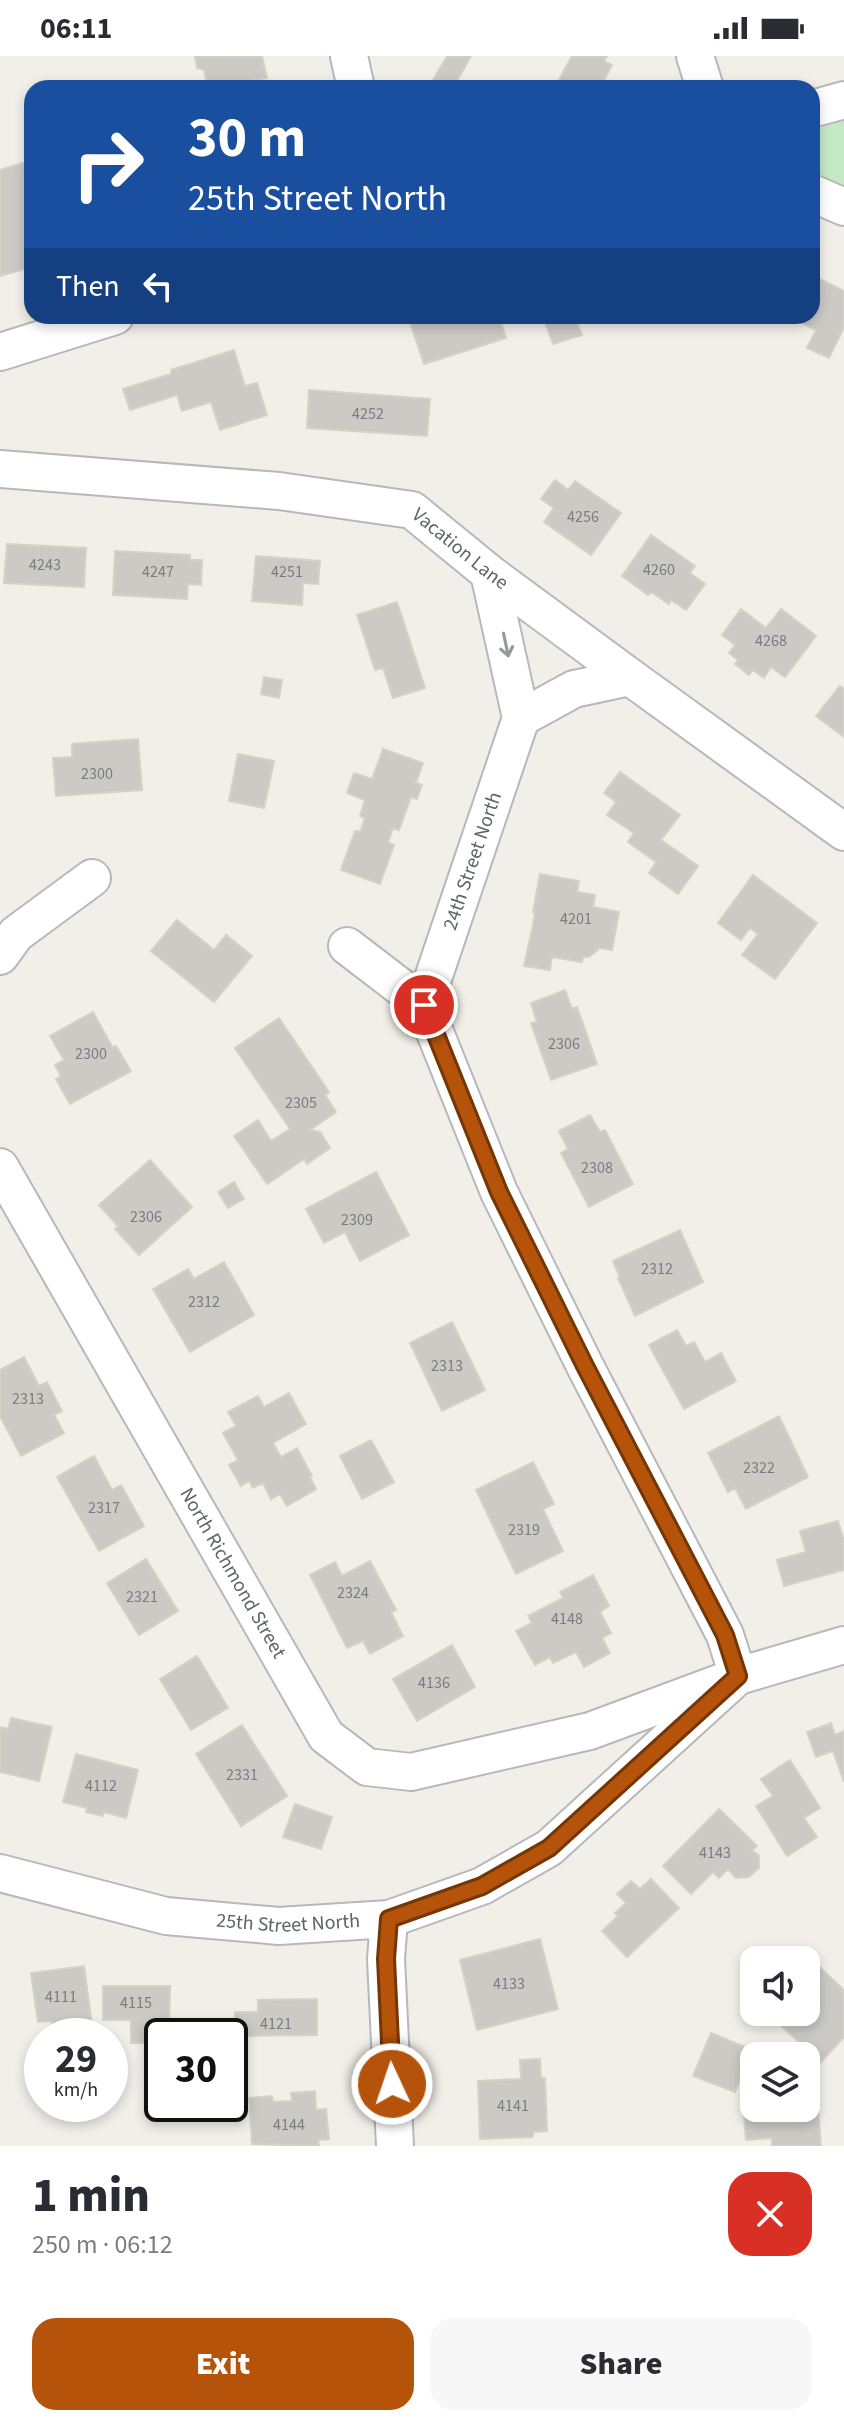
<!DOCTYPE html>
<html lang="en">
<head>
<meta charset="utf-8">
<style>
  :root { --surface:#fff; --page:#f7f7f7; --text:#2b2b33; --muted:#7c7c81; --accent:#b45309 }
  body { margin:0; font-family:"Source Sans 3",sans-serif; background:var(--page); color:var(--text); height:100vh; display:flex; flex-direction:column; font-size:30px; white-space:nowrap }
  * { box-sizing:border-box; margin:0 }
  p { font-size:26px; color:var(--muted) }
  .icon { flex:none; width:44px; height:44px; fill:none; stroke:currentColor; stroke-width:2; stroke-linecap:round; stroke-linejoin:round }
  .map { position:relative; height:2090px; overflow:hidden }
  .details { display:flex; flex-direction:column; background:var(--surface); flex:1 }
  .details>* { flex:none }
  .banner { position:absolute; left:24px; top:24px; width:796px; height:244px; border-radius:24px; box-shadow:0 4px 12px #0003; background:#1a4fa0; color:#fff; overflow:hidden }
  .controls { position:absolute; left:740px; top:1890px; display:grid; gap:16px }
  .controls a { display:grid; place-items:center; width:80px; height:80px; border-radius:16px; background:var(--surface); box-shadow:0 4px 12px #0003; font-size:40px }
  .speed { position:absolute; left:24px; top:1962px; display:flex; gap:16px; font-size:40px; font-weight:700; text-align:center }
  .speed>* { display:grid; place-content:center; width:104px; height:104px; border-radius:50%; background:var(--surface); box-shadow:0 4px 12px #0003; line-height:1 }
  .speed small { font-size:20px; font-weight:400 }
  .speed .limit { border:4px solid #111; border-radius:12px; background:#fff; color:#111 }
  .pin { position:absolute; display:grid; place-items:center; width:68px; height:68px; color:#fff; margin:-34px; border:4px solid #fff; border-radius:50%; box-shadow:0 2px 8px #0007 }
  .me { position:absolute; width:88px; margin:-44px; rotate:357deg; stroke-linejoin:round; filter:drop-shadow(0 0 6px #0008) }
  .turn { display:flex; align-items:center; gap:28px; height:168px; padding:0 32px; font-size:36px }
  .turn .icon { width:104px; height:104px; stroke-width:2.5 }
  .turn b { display:block; font-size:56px; line-height:68px }
  .then { display:flex; align-items:center; height:76px; padding:0 32px; background:#0003; gap:16px; font-size:30px }
  .round { display:grid; place-items:center; flex:none; width:84px; height:84px; border-radius:24px; background:var(--page) }
  .headline { display:flex; align-items:center; justify-content:space-between; height:136px; padding:0 32px }
  h1 { font-size:48px; font-weight:800; line-height:60px }
  .action { display:flex; gap:16px; margin-top:auto; padding:16px 32px }
  .action a { flex:1; height:92px; border-radius:24px; background:var(--accent); color:#fff; font-size:32px; font-weight:800; line-height:92px; text-align:center }
  .action a+a { background:var(--page); color:var(--text) }
  .status { display:flex; justify-content:space-between; align-items:center; height:56px; padding:0 40px; background:var(--surface); direction:ltr }
  .status svg { height:22px; fill:currentColor }
  .map>svg:first-child { display:block }
</style>
</head>
<body>
<div class="status"><b>06:11</b><svg viewBox="0 0 49 12"><path d="M0 12V9h3v3zM5 12V6h3v6zM10 12V3h3v9zM15 12V0h3v12zM26 1h20v11H26zM47 4h2v5h-2z"/></svg></div>
<div class="map">
<svg width="844" height="2090" viewBox="0 0 844 2090">
  <rect width="100%" height="100%" fill="#f1efe8"/>
  <!-- green -->
  <path fill="#c5e8c5" d="M 844,64 L 844,134 L 812,119 L 812,75 Z"/>
  <!-- building -->
  <path fill="#cccac5" stroke="#d6d1c6" stroke-width="2" d="M 195,0 L 262,0 L 267,22 L 208,32 L 204,14 L 197,12 Z
    M 447,0 L 471,0 L 453,32 L 443,32 L 432,26 Z
    M 572,0 L 607,0 L 604,5 L 612,9 L 600,32 L 562,32 L 556,29 Z
    M 23,107 L 32,140 L 32,211 L 0,220 L 0,114 Z
    M 812,219 L 844,235 L 844,271 L 829,302 L 807,292 L 816,274 L 788,260 L 812,260 Z
    M 408,260 L 499,260 L 506,282 L 424,308 Z
    M 543,260 L 588,260 L 576,264 L 582,279 L 553,288 Z
    M 234,294 L 245,330 L 257,327 L 267,359 L 220,374 L 211,346 L 182,355 L 177,339 L 130,354 L 123,333 L 171,318 L 171,314 Z
    M 309,334 L 430,343 L 427,380 L 307,372 Z
    M 555,424 L 568,434 L 575,425 L 621,457 L 591,499 L 544,466 L 554,452 L 541,443 Z
    M 651,479 L 695,510 L 690,517 L 705,528 L 686,554 L 671,544 L 669,548 L 651,536 L 648,539 L 622,520 Z
    M 7,488 L 86,492 L 84,531 L 4,527 Z
    M 115,495 L 190,499 L 190,504 L 202,504 L 201,529 L 188,528 L 187,543 L 113,539 Z
    M 256,500 L 320,505 L 318,528 L 303,527 L 302,549 L 252,545 Z
    M 397,546 L 425,632 L 393,642 L 383,612 L 375,614 L 357,559 Z
    M 741,553 L 766,572 L 781,553 L 816,580 L 785,621 L 771,611 L 764,622 L 753,614 L 749,619 L 735,608 L 738,604 L 729,597 L 735,589 L 722,579 Z
    M 264,621 L 282,624 L 279,642 L 261,638 Z
    M 840,630 L 844,633 L 844,681 L 816,660 Z
    M 138,683 L 142,734 L 56,740 L 53,702 L 72,701 L 72,688 Z
    M 383,693 L 423,707 L 416,727 L 422,729 L 417,743 L 411,741 L 399,774 L 393,772 L 388,786 L 394,789 L 380,828 L 341,814 L 355,775 L 360,776 L 365,762 L 360,760 L 365,744 L 347,737 L 354,717 L 372,723 Z
    M 238,698 L 274,705 L 264,752 L 229,745 Z
    M 620,716 L 680,759 L 661,784 L 698,810 L 678,838 L 649,817 L 656,806 L 628,786 L 634,777 L 607,759 L 616,746 L 604,737 Z
    M 540,818 L 579,825 L 577,836 L 595,839 L 593,851 L 619,856 L 612,894 L 600,892 L 589,901 L 583,901 L 582,906 L 552,901 L 550,914 L 524,910 L 533,869 L 535,856 L 533,856 Z
    M 753,819 L 817,867 L 775,923 L 742,899 L 758,878 L 750,872 L 741,884 L 718,867 Z
    M 177,864 L 214,894 L 226,879 L 252,900 L 214,946 L 151,895 Z
    M 565,934 L 572,953 L 577,951 L 597,1008 L 551,1024 L 531,967 L 537,966 L 531,947 Z
    M 93,956 L 113,992 L 116,990 L 131,1015 L 70,1048 L 56,1023 L 61,1020 L 55,1009 L 64,1004 L 50,980 Z
    M 279,962 L 329,1036 L 325,1039 L 336,1056 L 310,1074 L 320,1076 L 330,1092 L 307,1108 L 304,1103 L 267,1128 L 234,1080 L 258,1064 L 271,1085 L 290,1073 L 235,992 Z
    M 590,1059 L 600,1076 L 605,1074 L 633,1128 L 589,1151 L 561,1097 L 568,1093 L 559,1075 Z
    M 150,1104 L 192,1151 L 139,1199 L 115,1173 L 118,1170 L 99,1149 Z
    M 376,1116 L 409,1179 L 360,1205 L 345,1176 L 324,1187 L 306,1153 Z
    M 234,1126 L 244,1143 L 228,1152 L 218,1136 Z
    M 680,1174 L 703,1226 L 635,1260 L 618,1222 L 620,1221 L 613,1205 Z
    M 224,1206 L 254,1259 L 190,1296 L 153,1233 L 188,1213 L 194,1223 Z
    M 452,1266 L 485,1334 L 442,1355 L 410,1287 Z
    M 677,1274 L 686,1290 L 694,1286 L 705,1306 L 721,1297 L 736,1325 L 684,1353 L 649,1289 Z
    M 24,1301 L 39,1330 L 47,1326 L 62,1355 L 54,1359 L 64,1377 L 21,1400 L 0,1360 L 0,1314 Z
    M 289,1337 L 306,1368 L 273,1387 L 281,1401 L 297,1392 L 312,1420 L 310,1421 L 316,1433 L 287,1450 L 280,1438 L 271,1443 L 263,1427 L 253,1432 L 249,1425 L 241,1430 L 229,1409 L 238,1404 L 223,1377 L 236,1370 L 228,1356 L 258,1340 L 264,1351 Z
    M 779,1360 L 808,1421 L 746,1453 L 735,1432 L 728,1436 L 708,1397 Z
    M 371,1384 L 394,1426 L 362,1443 L 340,1400 Z
    M 94,1400 L 112,1434 L 121,1429 L 144,1470 L 99,1495 L 57,1421 Z
    M 533,1406 L 554,1448 L 543,1453 L 563,1495 L 516,1518 L 476,1434 Z
    M 838,1465 L 844,1485 L 844,1514 L 784,1530 L 777,1504 L 806,1496 L 800,1475 Z
    M 146,1503 L 178,1555 L 139,1579 L 107,1527 Z
    M 370,1505 L 396,1554 L 391,1556 L 403,1580 L 370,1598 L 363,1585 L 347,1592 L 310,1519 L 335,1506 L 342,1520 Z
    M 593,1519 L 609,1550 L 600,1556 L 611,1577 L 602,1582 L 610,1597 L 584,1611 L 576,1596 L 553,1607 L 550,1601 L 535,1609 L 516,1575 L 532,1567 L 528,1560 L 563,1542 L 560,1536 Z
    M 452,1589 L 475,1631 L 417,1665 L 393,1623 Z
    M 197,1600 L 228,1652 L 191,1674 L 160,1623 Z
    M 11,1662 L 52,1671 L 39,1725 L 0,1716 L 0,1671 L 8,1673 Z
    M 831,1667 L 835,1679 L 844,1675 L 844,1726 L 833,1695 L 816,1701 L 807,1676 Z
    M 242,1669 L 287,1740 L 241,1770 L 196,1698 Z
    M 76,1698 L 138,1714 L 126,1762 L 104,1756 L 103,1760 L 86,1756 L 87,1752 L 63,1746 Z
    M 790,1704 L 820,1752 L 804,1762 L 817,1781 L 787,1800 L 756,1750 L 773,1740 L 761,1723 Z
    M 295,1748 L 332,1761 L 321,1793 L 283,1781 Z
    M 719,1753 L 757,1790 L 752,1794 L 759,1800 L 759,1812 L 749,1821 L 736,1822 L 728,1813 L 719,1822 L 713,1816 L 691,1838 L 663,1810 Z
    M 651,1823 L 679,1852 L 627,1901 L 602,1875 L 618,1860 L 615,1857 L 626,1847 L 617,1838 L 631,1825 L 640,1833 Z
    M 540,1883 L 558,1953 L 477,1974 L 460,1904 Z
    M 809,1901 L 844,1934 L 844,1981 L 821,2006 L 766,1956 L 806,1956 L 806,1904 Z
    M 84,1910 L 93,1976 L 54,1980 L 52,1965 L 38,1966 L 31,1917 Z
    M 103,1930 L 170,1930 L 169,1980 L 162,1980 L 162,1987 L 131,1987 L 131,1964 L 103,1964 Z
    M 317,1943 L 317,1979 L 235,1980 L 235,1956 L 258,1956 L 258,1944 Z
    M 711,1977 L 752,1994 L 735,2036 L 693,2020 Z
    M 540,2003 L 541,2022 L 545,2022 L 547,2075 L 533,2076 L 533,2081 L 480,2083 L 478,2025 L 521,2023 L 520,2004 Z
    M 806,2027 L 816,2027 L 821,2090 L 772,2090 L 772,2082 L 746,2084 L 742,2035 L 754,2034 L 754,2052 L 806,2052 Z
    M 315,2035 L 316,2054 L 326,2053 L 329,2083 L 318,2084 L 319,2090 L 252,2088 L 249,2042 L 272,2040 L 273,2046 L 292,2045 L 291,2037 Z"/>
  <g fill="none" stroke-linecap="round" stroke-linejoin="round">
    <defs>
      <g id="minor">
        <path d="M 349,0 L 356,32"/>
        <path d="M 695,0 L 705,32"/>
        <path d="M 812,53 L 844,44"/>
        <path d="M 812,137 L 844,151"/>
        <path d="M 0,296 L 115,260"/>
        <path id="s1" d="M 0,413 L 279,435 L 412,454 L 489,517 L 630,621 L 844,776"/>
        <path d="M 521,662 L 574,633 L 630,621"/>
        <path d="M 0,900 L 16,878 L 92,822"/>
        <path id="s2" d="M 424,949 L 521,662 L 489,517"/>
        <path id="s3" d="M 0,1111 L 326,1680 L 367,1711 L 411,1716 L 590,1675 L 738,1620 L 844,1589"/>
        <path id="s4" d="M 0,1817 L 166,1860 L 279,1870 L 389,1863 L 482,1830 L 549,1792 L 738,1620 L 725,1579 L 585,1310 L 499,1136 L 424,949 L 347,890"/>
        <path d="M 389,1863 L 386,1903 L 395,2090"/>
      </g>
    </defs>
    <!-- minor casing -->
    <use href="#minor" stroke="#b5b8bc" stroke-width="40"/>
    <!-- minor -->
    <use href="#minor" stroke="#fff" stroke-width="36"/>
  </g>
  <!-- one-way arrows -->
  <defs><path id="oneway-shaft" d="M-6 0H5M1.5-3L5.5 0L1.5 3" fill="none" stroke-width="1.6" stroke-linecap="round" stroke-linejoin="round" transform="scale(2)"/></defs>
  <use stroke="#979a9d" href="#oneway-shaft" transform="translate(506 589) rotate(78)"/>
  <g fill="none" stroke-linecap="round" stroke-linejoin="round">
    <defs>
      <path id="route" d="M 392,2028 L 386,1903 L 389,1863 L 482,1830 L 549,1792 L 738,1620 L 725,1579 L 585,1310 L 499,1136 L 424,949"/>
    </defs>
    <!-- route casing -->
    <use href="#route" stroke="#753606" stroke-width="20"/>
    <!-- route -->
    <use href="#route" stroke="#b45309" stroke-width="14"/>
  </g>
  <g text-anchor="middle" dominant-baseline="central" stroke-width="8" stroke-linejoin="round" paint-order="stroke">
    <!-- number labels -->
    <g font-size="16" fill="#7a7d7f">
      <text x="368" y="358">4252</text>
      <text x="583" y="461">4256</text>
      <text x="45" y="509">4243</text>
      <text x="659" y="514">4260</text>
      <text x="158" y="516">4247</text>
      <text x="287" y="516">4251</text>
      <text x="771" y="585">4268</text>
      <text x="97" y="718">2300</text>
      <text x="576" y="863">4201</text>
      <text x="564" y="988">2306</text>
      <text x="91" y="998">2300</text>
      <text x="301" y="1047">2305</text>
      <text x="597" y="1112">2308</text>
      <text x="146" y="1161">2306</text>
      <text x="357" y="1164">2309</text>
      <text x="657" y="1213">2312</text>
      <text x="204" y="1246">2312</text>
      <text x="447" y="1310">2313</text>
      <text x="28" y="1343">2313</text>
      <text x="759" y="1412">2322</text>
      <text x="104" y="1452">2317</text>
      <text x="524" y="1474">2319</text>
      <text x="353" y="1537">2324</text>
      <text x="142" y="1541">2321</text>
      <text x="567" y="1563">4148</text>
      <text x="434" y="1627">4136</text>
      <text x="242" y="1719">2331</text>
      <text x="101" y="1730">4112</text>
      <text x="715" y="1797">4143</text>
      <text x="509" y="1928">4133</text>
      <text x="61" y="1941">4111</text>
      <text x="136" y="1947">4115</text>
      <text x="276" y="1968">4121</text>
      <text x="513" y="2050">4141</text>
      <text x="289" y="2069">4144</text>
    </g>
    <!-- street labels -->
    <g font-size="20" fill="#5f6368" stroke="#fff">
      <text stroke="none"><textPath href="#s1" startOffset="476">Vacation Lane</textPath></text>
      <text stroke="none"><textPath href="#s2" startOffset="152">24th Street North</textPath></text>
      <text stroke="none"><textPath href="#s3" startOffset="468">North Richmond Street</textPath></text>
      <text stroke="none"><textPath href="#s4" startOffset="294">25th Street North</textPath></text>
    </g>
  </g>
</svg>
<div class="controls">
<a><svg class="icon" aria-label="sound" viewBox="0 0 24 24"><path d="M4 9h4l5-4v14l-5-4H4zM17 9q2 3 0 6"/></svg></a>
<a><svg class="icon" aria-label="layers" viewBox="0 0 24 24"><path d="M12 4l9 5-9 5-9-5zM3 14l9 5 9-5"/></svg></a>
</div>
<div class="speed"><div>29<small>km/h</small></div><div class="limit">30</div></div>
<div class="pin" style="left:424px;top:949px;background:#d93025"><svg class="icon" aria-label="arrive" viewBox="0 0 24 24"><path d="M6 21V4h12l-3 4 3 4H6"/></svg></div>
<svg class="me" style="left:392px;top:2028px" viewBox="-20 -20 40 40"><circle r="17" fill="#b45309" stroke="#fff" stroke-width="3"/><path d="M0-11L8 9 0 5-8 9z" fill="#fff"/></svg>
<div class="banner">
<div class="turn"><svg class="icon" aria-label="right" viewBox="0 0 24 24"><path d="M7 20v-9h11M14 6l5 5-5 5"/></svg><div><b>30 m</b>25th Street North</div></div>
<div class="then">Then<svg class="icon" aria-label="left" viewBox="0 0 24 24"><path d="M17 20v-9H6M10 6l-5 5 5 5"/></svg></div>
</div>
</div>
<section class="details">
<div class="headline"><div><h1>1 min</h1><p>250 m · 06:12</p></div><a class="round" style="background:#d93025;color:#fff"><svg class="icon" aria-label="close" viewBox="0 0 24 24"><path d="M6 6l12 12M18 6L6 18"/></svg></a></div>
<div class="action"><a>Exit</a><a>Share</a></div>
</section>
</body>
</html>
